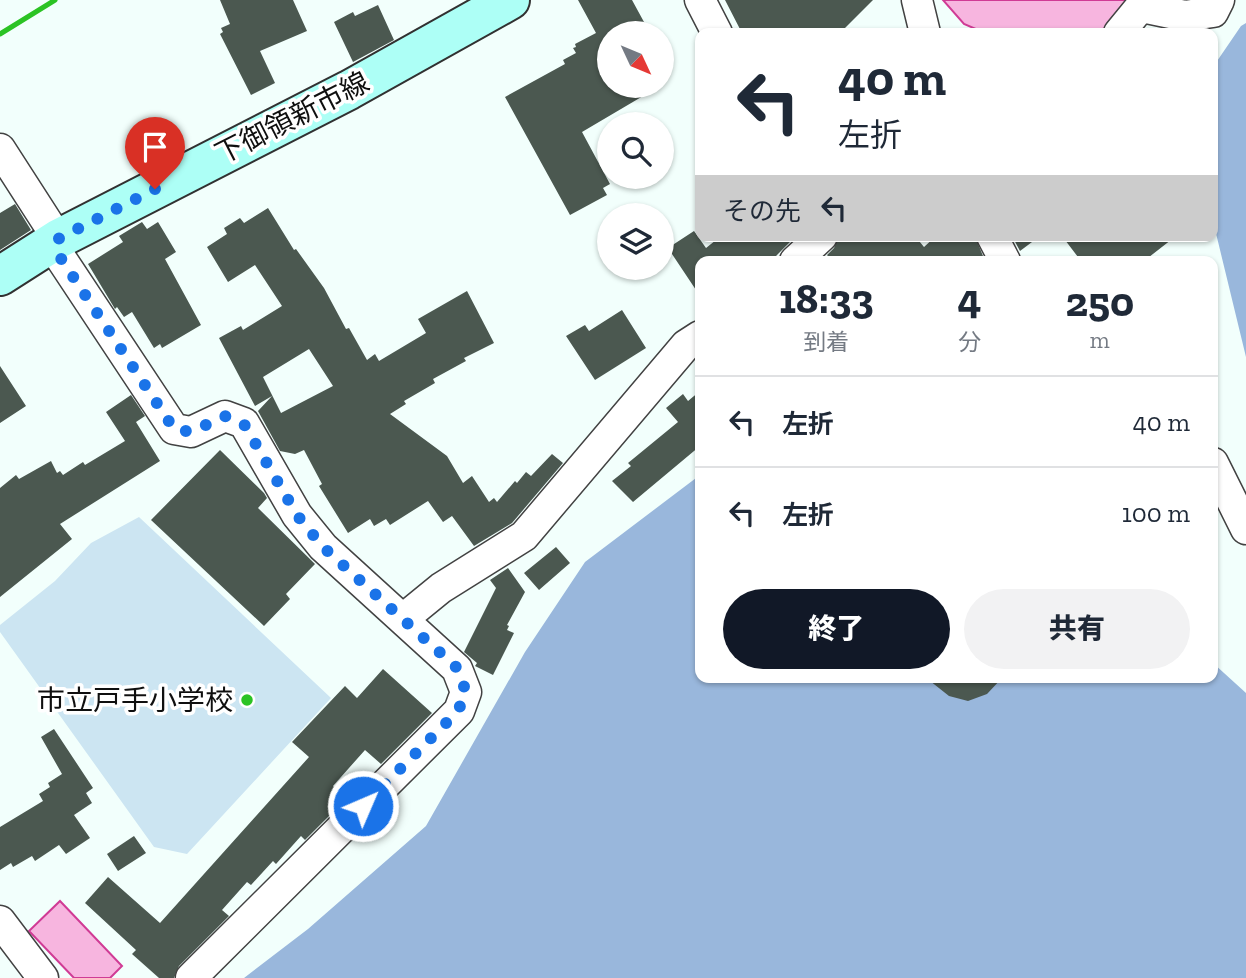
<!DOCTYPE html>
<html lang="ja">
<head>
<meta charset="utf-8">
<style>
  :root { --surface:#fff; --page:#f2f2f3; --text:#1f2937; --muted:#747a83; --line:#e0e1e3; --accent:#111827 }
  body { margin:0; font-family:"Zilla Slab","Noto Sans JP",serif; background:var(--page); color:var(--text); height:100vh; display:flex; flex-direction:column; font-size:26px; white-space:nowrap }
  * { box-sizing:border-box; margin:0 }
  p { font-size:23px; color:var(--muted) }
  .icon { flex:none; width:38px; height:38px; fill:none; stroke:currentColor; stroke-width:2; stroke-linecap:round; stroke-linejoin:round }
  .map { position:relative; flex:1; overflow:hidden }
  .panel { position:absolute; left:695px; top:256px; width:523px; height:427px; display:flex; flex-direction:column; background:var(--surface); border-radius:14px; box-shadow:0 2px 5px #0004 }
  .panel>* { flex:none }
  .hud { position:absolute; left:695px; top:28px; width:523px; height:214px; border-radius:14px; box-shadow:0 2px 5px #0004; background:#fff; color:var(--text); overflow:hidden }
  .needle { width:46px; rotate:134deg }
  .tools { position:absolute; left:597px; top:21px; display:grid; gap:14px }
  .tools a { display:grid; place-items:center; width:77px; height:77px; border-radius:50%; background:var(--surface); box-shadow:0 2px 5px #0004; font-size:35px }
  .pin { position:absolute; display:grid; place-items:center; width:60px; height:60px; color:#fff; margin:-72px -30px; border-radius:50% 50% 50% 0; rotate:-45deg; box-shadow:0 0 7px #0007 }
  .pin .icon { rotate:45deg }
  .me { position:absolute; width:77px; margin:-38px; rotate:45deg; stroke-linejoin:round; filter:drop-shadow(0 0 5px #0008) }
  .turn { display:flex; align-items:center; gap:24px; height:147px; padding:0 28px; font-size:32px }
  .turn .icon { width:91px; height:91px; stroke-width:2.5 }
  .turn b { display:block; font-size:49px; line-height:60px }
  .then { display:flex; align-items:center; height:66px; padding:0 28px; background:#0003; gap:14px; font-size:26px }
  .eta { display:flex; justify-content:space-evenly; align-items:center; height:119px; text-align:center }
  .eta b { font-size:42px; font-weight:800; line-height:49px }
  .primary-button { display:flex; gap:14px; margin-top:auto; padding:14px 28px }
  .primary-button a { flex:1; height:80px; border-radius:42px; background:var(--accent); color:#fff; font-size:28px; font-weight:800; line-height:80px; text-align:center }
  .primary-button a+a { background:var(--page); color:var(--text) }
  ul { padding:0; list-style:none }
  li { display:flex; align-items:center; gap:21px; height:91px; padding:0 28px; border-top:2px solid var(--line) }
  li div { flex:1 }
  li b { display:block; font-size:26px }
  li em { font-style:normal }
  .map>svg:first-child { display:block }
</style>
</head>
<body>
<div class="map">
<svg width="1246" height="978" viewBox="0 0 1246 978">
  <rect width="100%" height="100%" fill="#f2fffc"/>
  <!-- forest -->
  <path fill="#99b7dc" d="M 1246,23 L 1246,357 L 1213,221 L 1213,67 L 1241,26 Z
    M 700,475 L 700,677 L 1213,677 L 1213,663 L 1246,693 L 1246,978 L 244,978 L 308,929 L 426,826 L 525,652 L 585,562 Z"/>
  <!-- pitch -->
  <path fill="#cce5f2" d="M 139,517 L 331,698 L 187,854 L 154,847 L 0,632 L 0,625 L 55,581 L 91,543 Z"/>
  <!-- water -->
  <path fill="#f7b5df" stroke="#d03b95" stroke-width="2" d="M 943,0 L 1132,0 L 1125,12 L 1100,33 L 985,33 L 964,24 Z
    M 60,901 L 122,966 L 110,978 L 74,978 L 29,931 Z"/>
  <!-- building -->
  <path fill="#4b5850" fill-rule="evenodd" d="M 220,0 L 293,0 L 307,31 L 260,51 L 275,83 L 251,95 L 220,34 L 223,32 L 221,28 L 230,24 Z
    M 578,0 L 632,0 L 650,33 L 609,33 L 609,86 L 660,86 L 582,132 L 610,184 L 603,188 L 607,195 L 570,215 L 505,97 L 565,64 L 563,60 L 576,53 L 573,48 L 576,47 L 575,44 L 596,33 Z
    M 725,0 L 873,0 L 845,28 L 836,33 L 742,33 Z
    M 378,5 L 394,40 L 353,62 L 334,22 L 353,12 L 355,16 Z
    M 15,204 L 31,230 L 0,250 L 0,213 Z
    M 268,208 L 294,250 L 296,249 L 324,288 L 346,329 L 349,328 L 367,360 L 375,354 L 379,361 L 426,333 L 418,319 L 467,291 L 494,343 L 464,358 L 466,361 L 433,379 L 435,383 L 404,401 L 406,404 L 390,414 L 447,456 L 463,483 L 472,476 L 489,502 L 494,498 L 497,502 L 515,481 L 517,483 L 526,472 L 531,476 L 552,454 L 563,463 L 512,523 L 474,546 L 452,516 L 443,522 L 428,501 L 390,525 L 386,519 L 374,526 L 370,519 L 348,533 L 319,486 L 322,484 L 304,450 L 295,454 L 280,451 L 258,411 L 272,396 L 255,406 L 219,338 L 241,326 L 243,330 L 282,306 L 255,265 L 228,282 L 207,247 L 227,234 L 224,228 L 240,218 L 244,223 ZM 309,349 L 333,386 L 281,413 L 263,377 Z
    M 142,222 L 147,229 L 158,222 L 176,252 L 165,259 L 201,325 L 162,348 L 160,344 L 154,348 L 132,312 L 124,317 L 117,307 L 115,309 L 88,264 L 123,242 L 119,236 Z
    M 694,231 L 706,248 L 721,236 L 796,236 L 771,261 L 700,261 L 700,296 L 668,248 Z
    M 839,236 L 915,236 L 924,247 L 936,236 L 975,236 L 985,261 L 832,261 L 827,255 L 834,248 Z
    M 1012,236 L 1040,236 L 1020,251 Z
    M 1062,236 L 1176,236 L 1144,261 L 1081,261 Z
    M 622,310 L 646,348 L 595,380 L 566,336 L 585,325 L 589,331 Z
    M 0,366 L 26,406 L 0,423 Z
    M 700,391 L 700,446 L 633,502 L 612,481 L 631,466 L 628,463 L 678,422 L 666,408 L 683,394 L 688,401 Z
    M 131,395 L 145,416 L 136,422 L 160,461 L 60,524 L 72,539 L 0,597 L 0,488 L 16,475 L 19,479 L 51,461 L 57,473 L 60,471 L 63,475 L 83,462 L 85,465 L 125,441 L 106,412 Z
    M 220,450 L 264,493 L 267,498 L 258,508 L 315,564 L 286,594 L 290,599 L 264,626 L 151,520 Z
    M 556,547 L 570,563 L 539,590 L 524,573 Z
    M 508,568 L 525,592 L 507,625 L 509,626 L 507,630 L 514,633 L 493,675 L 475,666 L 477,663 L 464,652 L 496,588 L 490,580 Z
    M 383,669 L 432,713 L 381,764 L 365,750 L 333,786 L 347,798 L 305,840 L 301,836 L 276,864 L 273,861 L 251,885 L 247,882 L 222,910 L 229,916 L 179,966 L 174,978 L 159,978 L 132,954 L 136,950 L 85,903 L 108,877 L 160,923 L 309,757 L 292,742 L 345,686 L 357,698 Z
    M 925,677 L 1003,677 L 987,694 L 968,701 L 949,696 Z
    M 54,729 L 93,788 L 86,793 L 92,803 L 74,815 L 90,838 L 66,854 L 59,845 L 35,861 L 32,856 L 13,867 L 11,863 L 0,870 L 0,827 L 43,801 L 39,794 L 50,787 L 48,783 L 62,774 L 41,737 Z
    M 134,836 L 146,853 L 118,871 L 107,854 Z"/>
  <g fill="none" stroke-linecap="round" stroke-linejoin="round">
    <defs>
      <path id="street" d="M 700,0 L 717,33
        M 917,0 L 925,33
        M 1142,7 L 1185,16 L 1213,12 L 1219,0
        M 1119,33 L 1146,0
        M 0,149 L 58,239 L 60,257 L 174,429 L 191,432 L 225,416 L 244,423 L 297,515 L 323,547 L 457,669 L 466,692 L 459,711 L 191,978
        M 992,236 L 1005,261
        M 795,261 L 822,236
        M 1213,463 L 1246,529
        M 403,619 L 441,588 L 524,536 L 686,345 L 700,336
        M 0,921 L 43,978"/>
      <path id="secondary" d="M 0,276 L 58,239 L 349,90 L 510,0"/>
    </defs>
    <!-- street casing -->
    <use href="#street" stroke="#424242" stroke-width="33"/>
    <!-- secondary casing -->
    <use href="#secondary" stroke="#313131" stroke-width="42"/>
    <!-- street -->
    <use href="#street" stroke="#fff" stroke-width="30"/>
    <!-- secondary -->
    <use href="#secondary" stroke="#adfff6" stroke-width="38"/>
    <!-- rail -->
    <path stroke="#2bc324" stroke-width="5" d="M 0,34 L 55,0"/>
  </g>
  <g fill="none" stroke-linecap="round" stroke-linejoin="round">
    <!-- route -->
    <path stroke="#1a73e8" stroke-width="12" stroke-dasharray="0 21.6" d="M 155,189 L 58,239 L 60,257 L 174,429 L 191,432 L 225,416 L 244,424 L 297,515 L 323,547 L 457,668 L 466,692 L 458,711 L 363,806"/>
  </g>
  <!-- markers -->
  <circle fill="#2bc324" stroke="#fff" stroke-width="2.5" cx="247" cy="700" r="7"/>
  <g text-anchor="middle" dominant-baseline="central" stroke-width="7" stroke-linejoin="round" paint-order="stroke">
    <!-- street labels -->
    <g font-size="28" fill="#0f0f0f" stroke="#fff">
      <text transform="translate(292 118) rotate(-27)">下御領新市線</text>
    </g>
    <!-- poi labels -->
    <g font-size="28" fill="#0f0f0f" stroke="#fff" text-anchor="end">
      <text x="233" y="700">市立戸手小学校</text>
    </g>
  </g>
</svg>
<div class="tools">
<a><svg class="needle" viewBox="-14 -14 28 28"><path d="M0-13l5 13h-10z" fill="#e53935"/><path d="M0 13l5-13h-10z" fill="#747a83"/></svg></a>
<a><svg class="icon" aria-label="search" viewBox="0 0 24 24"><circle cx="10" cy="10" r="6"/><path d="M15 15l6 6"/></svg></a>
<a><svg class="icon" aria-label="layers" viewBox="0 0 24 24"><path d="M12 4l9 5-9 5-9-5zM3 14l9 5 9-5"/></svg></a>
</div>
<div class="pin" style="left:155px;top:189px;background:#d93025"><svg class="icon" aria-label="arrive" viewBox="0 0 24 24"><path d="M6 21V4h12l-3 4 3 4H6"/></svg></div>
<svg class="me" style="left:363px;top:806px" viewBox="-20 -20 40 40"><circle r="17" fill="#1a73e8" stroke="#fff" stroke-width="3"/><path d="M0-11L8 9 0 5-8 9z" fill="#fff"/></svg>
<div class="hud">
<div class="turn"><svg class="icon" aria-label="left" viewBox="0 0 24 24"><path d="M17 20v-9H6M10 6l-5 5 5 5"/></svg><div><b>40 m</b>左折</div></div>
<div class="then">その先<svg class="icon" aria-label="left" viewBox="0 0 24 24"><path d="M17 20v-9H6M10 6l-5 5 5 5"/></svg></div>
</div>
<section class="panel">
<div class="eta">
<div><b>18:33</b><p>到着</p></div>
<div><b>4</b><p>分</p></div>
<div><b>250</b><p>m</p></div>
</div>
<ul>
<li><svg class="icon" aria-label="left" viewBox="0 0 24 24"><path d="M17 20v-9H6M10 6l-5 5 5 5"/></svg><div><b>左折</b></div><em>40 m</em></li>
<li><svg class="icon" aria-label="left" viewBox="0 0 24 24"><path d="M17 20v-9H6M10 6l-5 5 5 5"/></svg><div><b>左折</b></div><em>100 m</em></li>
</ul>
<div class="primary-button"><a>終了</a><a>共有</a></div>
</section>
</div>
</body>
</html>
